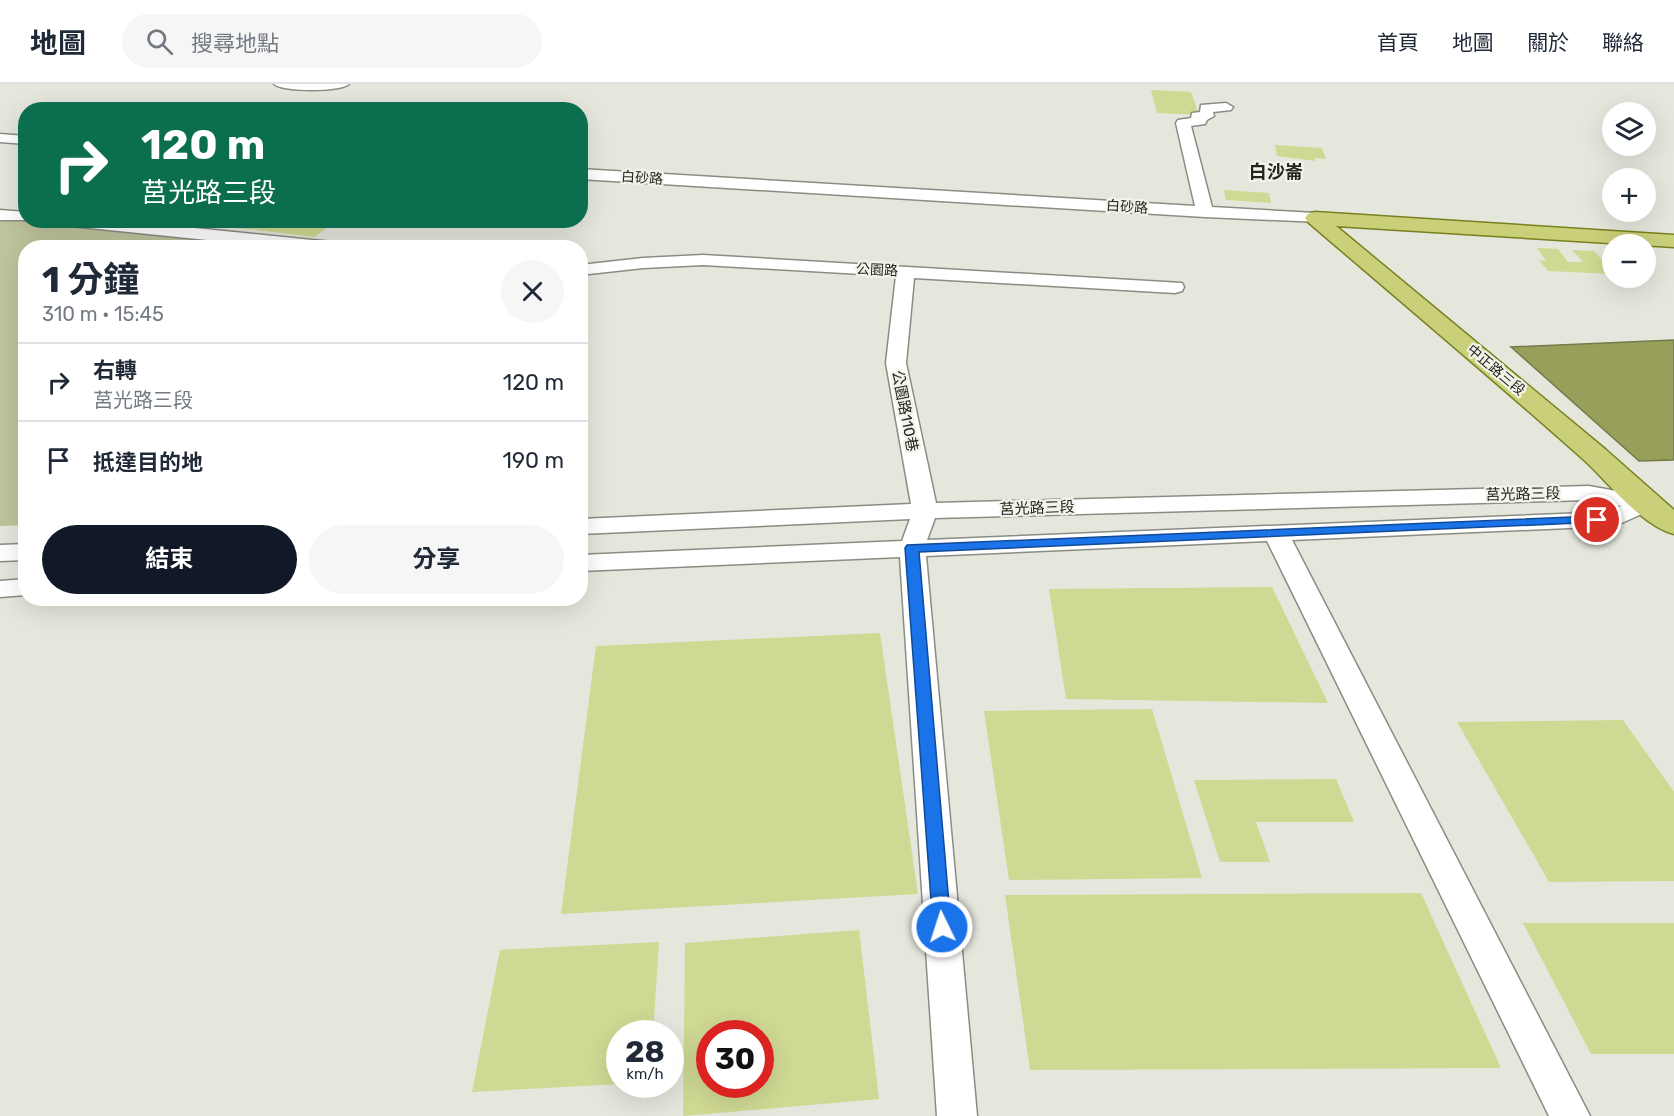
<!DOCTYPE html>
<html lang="zh-TW">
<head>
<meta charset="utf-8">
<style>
  :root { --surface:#fff; --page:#f6f6f7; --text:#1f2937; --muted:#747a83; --line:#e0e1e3; --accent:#111827 }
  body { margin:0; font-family:Rubik,"Noto Sans TC",sans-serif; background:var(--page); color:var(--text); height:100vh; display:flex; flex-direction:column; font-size:22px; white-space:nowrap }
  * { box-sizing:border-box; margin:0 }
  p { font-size:20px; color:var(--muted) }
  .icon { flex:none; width:33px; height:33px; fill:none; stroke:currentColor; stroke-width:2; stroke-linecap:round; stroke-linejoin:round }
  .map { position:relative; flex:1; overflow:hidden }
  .drawer { position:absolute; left:18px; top:156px; width:570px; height:366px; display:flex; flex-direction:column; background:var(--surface); border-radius:24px; box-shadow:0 6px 24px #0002 }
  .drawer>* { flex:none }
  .top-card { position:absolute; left:18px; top:18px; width:570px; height:126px; border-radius:24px; box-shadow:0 6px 24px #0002; background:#0b6e4f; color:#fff; overflow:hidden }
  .tools { position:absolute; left:1602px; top:18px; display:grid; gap:12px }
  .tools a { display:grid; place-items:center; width:54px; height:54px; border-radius:50%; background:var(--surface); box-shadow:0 6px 24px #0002; font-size:30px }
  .speed { position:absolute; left:606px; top:936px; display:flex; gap:12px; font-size:30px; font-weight:700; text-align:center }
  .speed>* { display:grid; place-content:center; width:78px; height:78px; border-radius:50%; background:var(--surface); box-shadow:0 6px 24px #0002; line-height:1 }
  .speed small { font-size:15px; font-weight:400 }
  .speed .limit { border:9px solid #d22; background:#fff; color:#111 }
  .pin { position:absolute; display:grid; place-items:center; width:51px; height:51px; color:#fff; margin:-26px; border:3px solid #fff; border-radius:50%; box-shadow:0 2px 6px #0007 }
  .me { position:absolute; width:66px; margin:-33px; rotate:356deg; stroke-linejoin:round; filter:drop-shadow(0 0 4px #0008) }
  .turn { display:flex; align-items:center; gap:21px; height:126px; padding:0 24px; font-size:27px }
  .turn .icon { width:78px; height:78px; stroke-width:2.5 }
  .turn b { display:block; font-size:42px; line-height:51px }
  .round { display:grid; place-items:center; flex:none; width:63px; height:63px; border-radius:32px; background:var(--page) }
  .headline { display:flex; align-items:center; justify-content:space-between; height:102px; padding:0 24px }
  h1 { font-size:36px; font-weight:700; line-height:45px }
  .primary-button { display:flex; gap:12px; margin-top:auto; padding:12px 24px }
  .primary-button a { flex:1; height:69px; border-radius:36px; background:var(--accent); color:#fff; font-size:24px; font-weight:700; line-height:69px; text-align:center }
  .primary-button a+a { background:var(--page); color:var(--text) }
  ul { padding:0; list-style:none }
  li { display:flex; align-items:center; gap:18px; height:78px; padding:0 24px; border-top:2px solid var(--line) }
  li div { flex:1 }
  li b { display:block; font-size:22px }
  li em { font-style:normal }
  header { display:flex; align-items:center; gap:36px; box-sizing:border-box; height:84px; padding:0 30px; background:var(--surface); border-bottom:2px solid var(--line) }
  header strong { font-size:28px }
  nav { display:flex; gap:33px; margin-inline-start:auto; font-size:21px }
  .search { width:420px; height:54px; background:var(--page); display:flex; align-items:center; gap:15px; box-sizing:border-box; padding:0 21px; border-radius:33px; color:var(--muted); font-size:22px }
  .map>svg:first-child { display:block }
</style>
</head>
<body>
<header>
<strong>地圖</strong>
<div class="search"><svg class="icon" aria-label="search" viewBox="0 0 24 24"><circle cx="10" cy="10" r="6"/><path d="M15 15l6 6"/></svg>搜尋地點</div>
<nav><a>首頁</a><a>地圖</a><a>關於</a><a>聯絡</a></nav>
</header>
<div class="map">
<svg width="1674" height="1032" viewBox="0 0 1674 1032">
  <rect width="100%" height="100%" fill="#e5e6dc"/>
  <!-- green -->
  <path fill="#bfc49c" d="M 0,134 L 26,136 L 310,163 L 26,164 L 25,441 L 0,442 Z"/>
  <!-- water -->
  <path fill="#979f5b" stroke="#747a49" stroke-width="1.5" d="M 1674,256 L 1674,376 L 1639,377 L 1511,263 Z"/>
  <!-- building -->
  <path fill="#d0d993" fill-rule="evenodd" d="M 1151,6 L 1191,8 L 1199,31 L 1157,29 Z
    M 1275,61 L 1322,64 L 1326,75 L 1315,74 L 1315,77 L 1277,72 Z
    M 1224,106 L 1269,109 L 1271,119 L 1226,116 Z
    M 240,136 L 338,136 L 314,153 L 230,143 Z
    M 1537,164 L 1558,165 L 1568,178 L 1583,178 L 1572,166 L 1594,167 L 1605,179 L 1612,183 L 1612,190 L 1548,187 L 1539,176 L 1546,177 Z
    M 1272,503 L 1328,619 L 1066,615 L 1049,505 Z
    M 880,549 L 918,810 L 561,830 L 596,562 Z
    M 1152,625 L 1202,794 L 1009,796 L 984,627 Z
    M 1623,636 L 1674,708 L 1674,797 L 1549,798 L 1457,638 Z
    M 1336,695 L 1354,738 L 1256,738 L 1270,778 L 1220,778 L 1194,696 Z
    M 1421,809 L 1501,984 L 1030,986 L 1005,811 Z
    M 1523,839 L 1674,839 L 1674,970 L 1591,970 Z
    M 859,846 L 879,1015 L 683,1032 L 685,859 ZM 710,950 L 760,950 L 760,1000 L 710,1000 Z
    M 659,858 L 653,950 L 620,950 L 620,1000 L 472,1008 L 500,866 Z"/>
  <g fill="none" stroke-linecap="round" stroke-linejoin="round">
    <defs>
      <path id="minor" d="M 274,0 L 349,0 C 340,8 283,8 274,0 Z
        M 1226,19 L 1233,23 L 1231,26 L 1213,28 L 1214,32 L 1207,36 L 1205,40 L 1191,42 L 1212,123 L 1315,129 L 1321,130 L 1323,134 L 1321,138 L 1205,133 L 580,95 L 580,85 L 1195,122 L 1176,39 L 1178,36 L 1191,34 L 1192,29 L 1200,28 L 1201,21 Z
        M 0,50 L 26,52 L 26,60 L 0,58 Z
        M 0,126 L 26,128 L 26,136 L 32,136 L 0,136 Z
        M 52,136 L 116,136 L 342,159 L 350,164 L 285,164 L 60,141 Z
        M 703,171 L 1182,199 L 1184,203 L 1182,207 L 1175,209 L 914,194 L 906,279 L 936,419 L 1589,402 L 1655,414 L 1658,419 L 1655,424 L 1615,442 L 1292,456 L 1590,1032 L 1549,1032 L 1267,457 L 926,472 L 977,1032 L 937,1032 L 900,473 L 580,487 L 580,471 L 902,457 L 910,435 L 580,450 L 580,435 L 911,420 L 886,279 L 896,192 L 703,181 L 643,184 L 580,191 L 580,181 L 643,174 ZM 1589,416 L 1621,422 L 1610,428 L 927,456 L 935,434 Z
        M 26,460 L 26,476 L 0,477 L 0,461 Z
        M 26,495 L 26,511 L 0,513 L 0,497 Z"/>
      <path id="major" d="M 1315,128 L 1674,151 L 1674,163 L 1336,142 L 1605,365 L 1674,426 L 1674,450 C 1642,442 1608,398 1584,376 C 1493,295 1400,217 1308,138 L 1305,134 L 1308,130 Z"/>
    </defs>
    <!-- minor casing -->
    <use href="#minor" stroke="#8b8d83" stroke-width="3"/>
    <!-- major casing -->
    <use href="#major" stroke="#78801f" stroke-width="3"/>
    <!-- minor -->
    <use href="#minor" fill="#fff" fill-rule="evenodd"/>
    <!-- major -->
    <use href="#major" fill="#cad079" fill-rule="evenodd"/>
  </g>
  <!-- route -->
  <path fill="#1a73e8" stroke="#114b97" stroke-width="1.5" d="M 1597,432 L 1601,433 L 1603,436 L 1601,438 L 919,468 L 951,843 L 948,848 L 942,850 L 936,848 L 933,843 L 905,464 L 907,461 Z"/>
  <g text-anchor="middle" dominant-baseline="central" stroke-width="4.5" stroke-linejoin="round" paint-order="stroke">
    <!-- far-street labels -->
    <g font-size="14" fill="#242420" stroke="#f2f4e9">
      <text transform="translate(642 94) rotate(4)">白砂路</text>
      <text transform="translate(1127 123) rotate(4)">白砂路</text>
      <text transform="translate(877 186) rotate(3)">公園路</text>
      <text transform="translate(1496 286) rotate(40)">中正路三段</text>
    </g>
    <!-- street labels -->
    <g font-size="15" fill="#242420" stroke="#f2f4e9">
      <text transform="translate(905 327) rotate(79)">公園路110巷</text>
      <text transform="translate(1523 410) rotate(-1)">莒光路三段</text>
      <text transform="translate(1037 424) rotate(-2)">莒光路三段</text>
    </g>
    <!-- far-district labels -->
    <g font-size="18" font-weight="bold" fill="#242420" stroke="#f2f4e9">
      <text x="1276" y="88">白沙崙</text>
    </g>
  </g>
</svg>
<div class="tools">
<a><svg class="icon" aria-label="layers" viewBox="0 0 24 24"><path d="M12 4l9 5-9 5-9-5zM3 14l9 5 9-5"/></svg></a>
<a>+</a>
<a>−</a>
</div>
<div class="speed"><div>28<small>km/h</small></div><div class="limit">30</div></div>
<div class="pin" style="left:1597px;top:436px;background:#d93025"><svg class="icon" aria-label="arrive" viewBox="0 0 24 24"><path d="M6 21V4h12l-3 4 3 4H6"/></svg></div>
<svg class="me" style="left:942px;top:843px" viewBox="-20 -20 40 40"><circle r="17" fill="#1a73e8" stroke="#fff" stroke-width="3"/><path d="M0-11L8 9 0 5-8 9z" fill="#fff"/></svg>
<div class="top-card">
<div class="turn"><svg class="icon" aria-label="right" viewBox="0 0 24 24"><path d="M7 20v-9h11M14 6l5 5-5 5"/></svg><div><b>120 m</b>莒光路三段</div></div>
</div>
<section class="drawer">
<div class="headline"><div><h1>1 分鐘</h1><p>310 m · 15:45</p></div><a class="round"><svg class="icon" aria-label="close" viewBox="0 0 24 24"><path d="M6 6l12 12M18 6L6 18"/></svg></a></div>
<ul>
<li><svg class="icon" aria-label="right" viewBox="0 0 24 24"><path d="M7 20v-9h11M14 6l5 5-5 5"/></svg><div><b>右轉</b><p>莒光路三段</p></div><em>120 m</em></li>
<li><svg class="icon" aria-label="arrive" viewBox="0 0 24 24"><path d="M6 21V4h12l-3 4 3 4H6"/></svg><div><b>抵達目的地</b></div><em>190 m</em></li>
</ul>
<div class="primary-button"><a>結束</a><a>分享</a></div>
</section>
</div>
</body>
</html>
